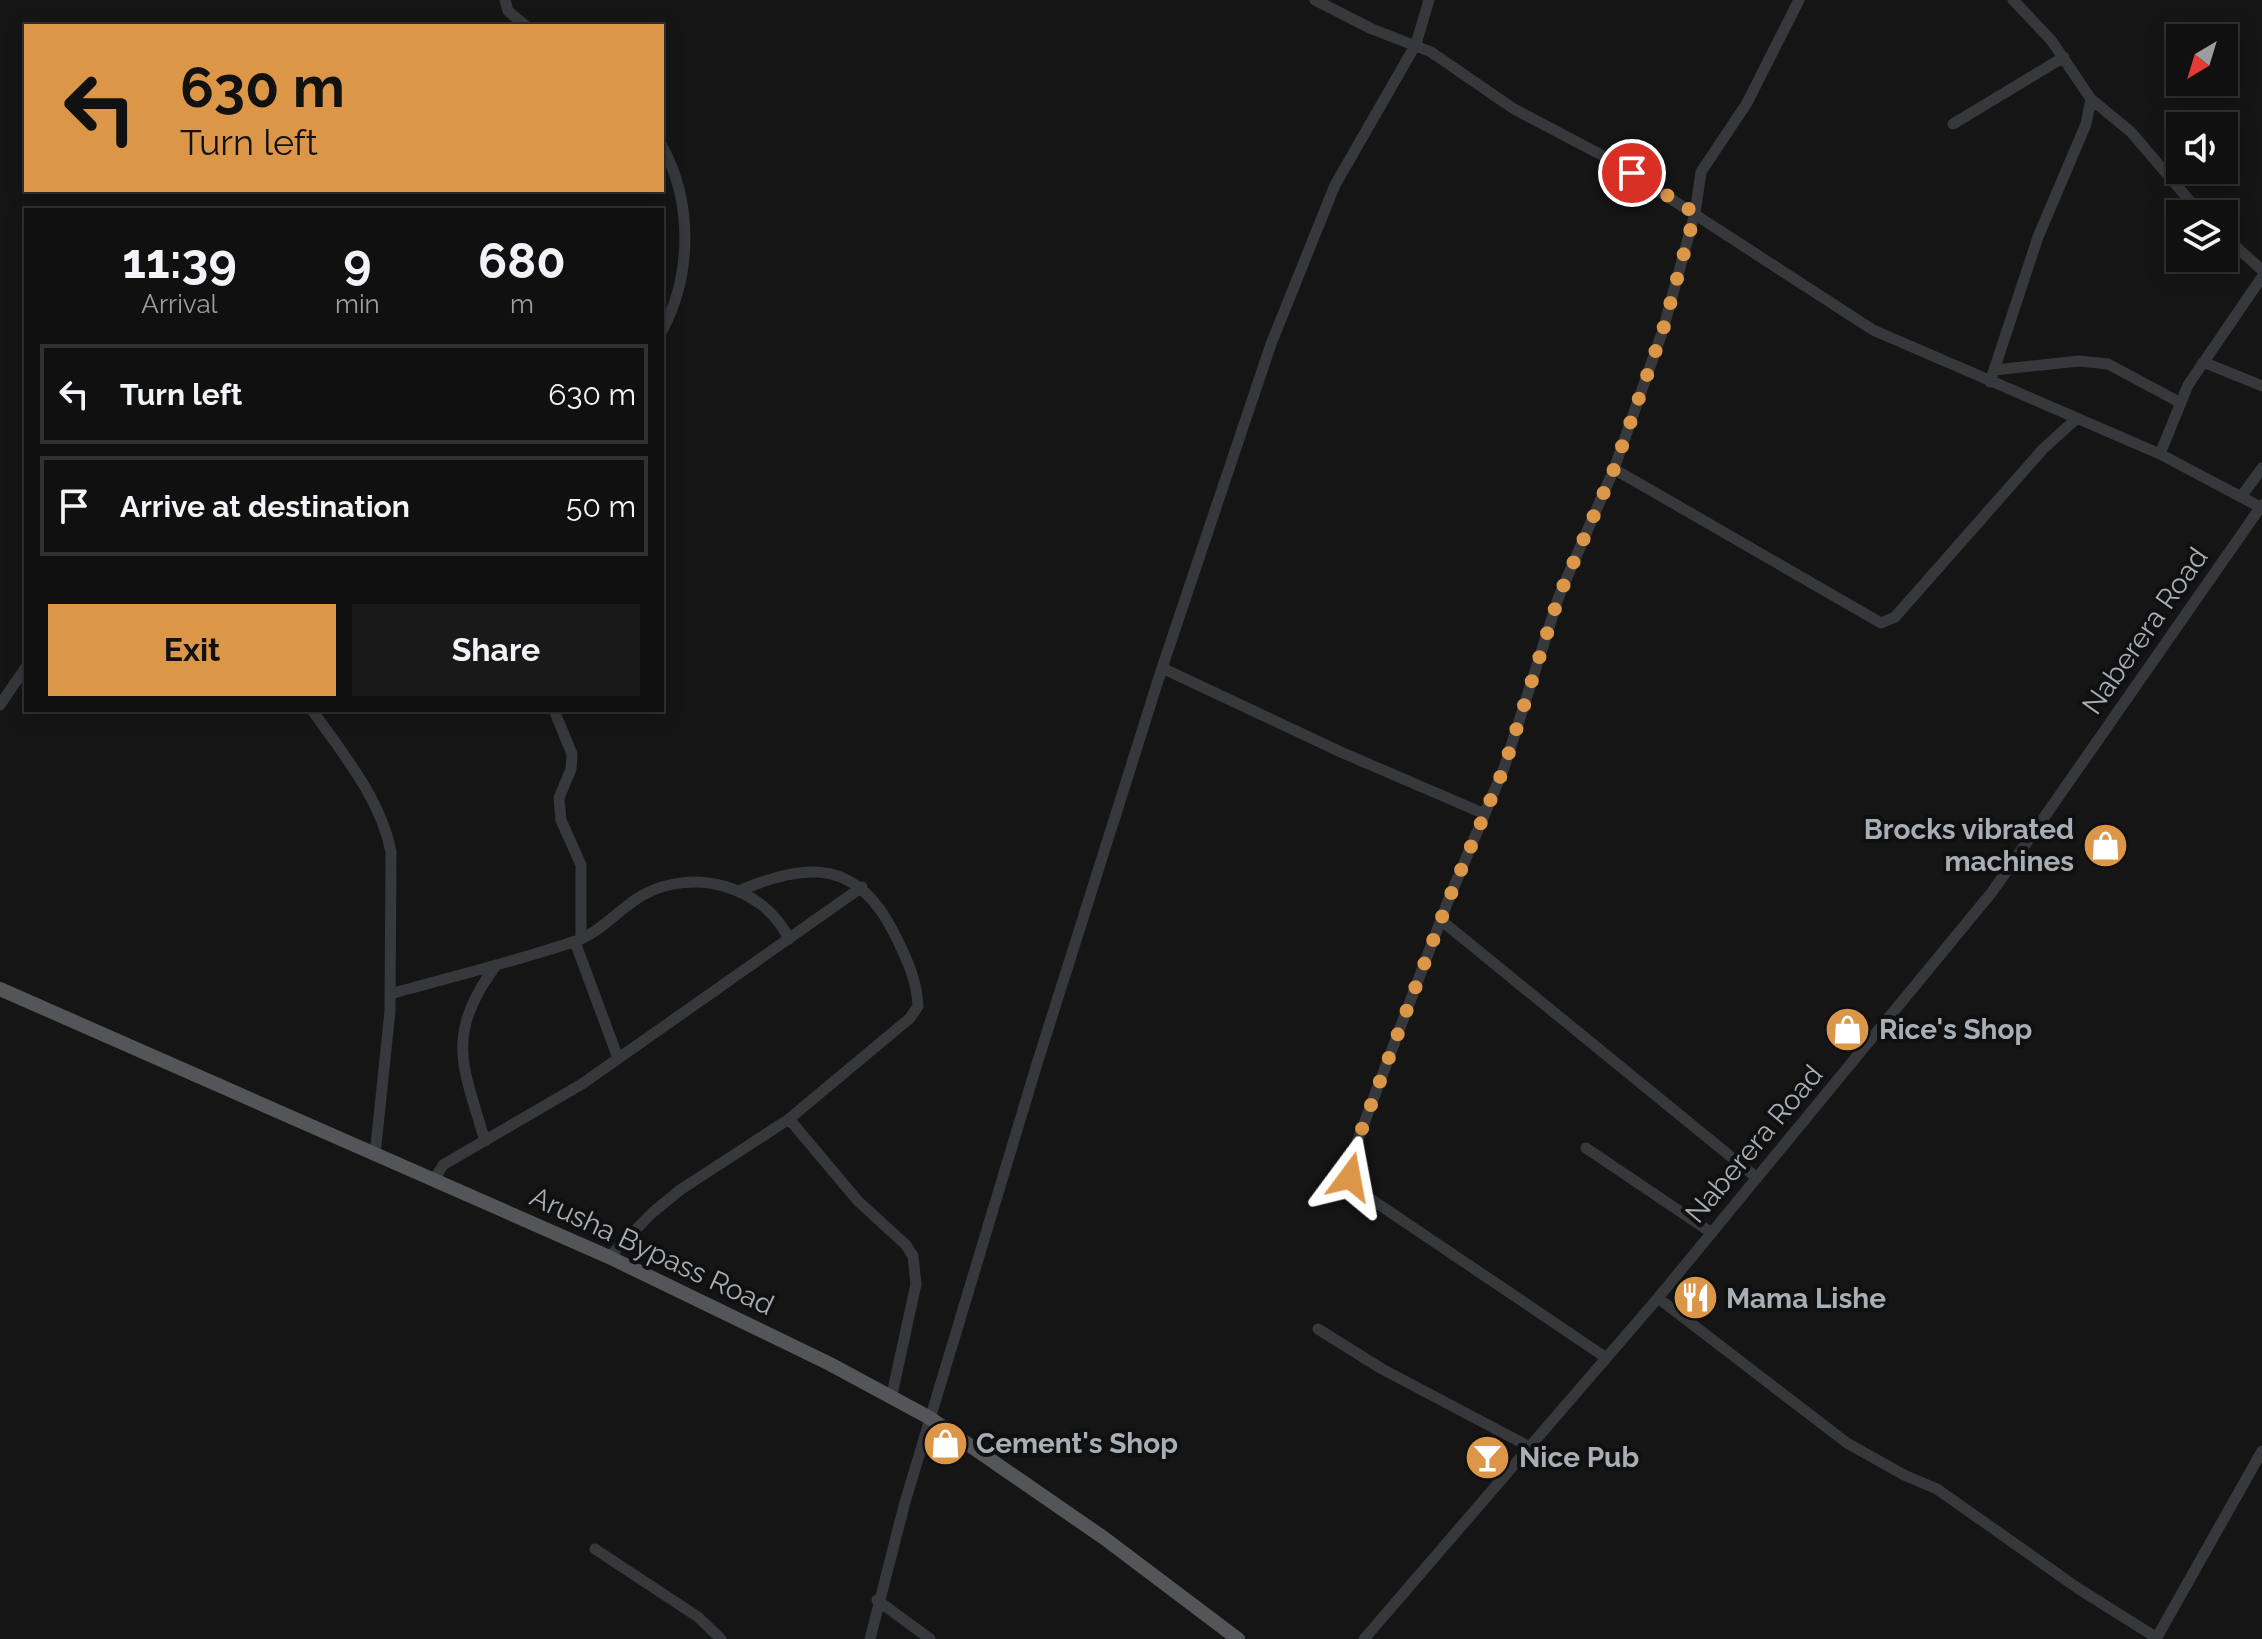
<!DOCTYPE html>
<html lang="en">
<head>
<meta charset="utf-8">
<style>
  :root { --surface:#101010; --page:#191919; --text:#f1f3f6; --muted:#9c9d9f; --line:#303030; --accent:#dc9647 }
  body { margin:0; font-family:Raleway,sans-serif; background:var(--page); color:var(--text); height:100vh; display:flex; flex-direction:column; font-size:30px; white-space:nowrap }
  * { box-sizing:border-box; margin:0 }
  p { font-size:26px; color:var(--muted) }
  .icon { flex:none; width:44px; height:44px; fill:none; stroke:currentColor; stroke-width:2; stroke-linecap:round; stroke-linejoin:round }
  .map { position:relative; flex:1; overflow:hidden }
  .details { position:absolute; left:24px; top:208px; width:640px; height:504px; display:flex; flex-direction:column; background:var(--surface); border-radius:0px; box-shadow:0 4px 20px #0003,0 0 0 2px var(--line) }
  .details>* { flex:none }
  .hud { position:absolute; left:24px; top:24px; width:640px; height:168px; border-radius:0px; box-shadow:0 4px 20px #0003,0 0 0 2px var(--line); background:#dc9647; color:#111; overflow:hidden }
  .needle { width:52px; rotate:218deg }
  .buttons { position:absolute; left:2166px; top:24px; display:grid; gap:16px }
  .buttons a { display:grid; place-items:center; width:72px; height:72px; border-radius:0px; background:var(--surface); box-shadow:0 4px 20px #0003,0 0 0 2px var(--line); font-size:40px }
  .pin { position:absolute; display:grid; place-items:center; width:68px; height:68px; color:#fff; margin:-34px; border:4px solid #fff; border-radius:50%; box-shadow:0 2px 8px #0007 }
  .me { position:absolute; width:88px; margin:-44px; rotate:13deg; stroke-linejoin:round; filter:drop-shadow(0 0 6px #0008) }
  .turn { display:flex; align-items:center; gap:28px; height:168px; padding:0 24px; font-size:36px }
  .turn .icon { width:104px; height:104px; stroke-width:2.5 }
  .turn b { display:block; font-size:56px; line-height:68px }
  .eta { display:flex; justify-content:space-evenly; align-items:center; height:136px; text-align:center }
  .eta b { font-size:48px; font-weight:700; line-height:56px }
  .action { display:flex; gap:16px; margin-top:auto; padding:16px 24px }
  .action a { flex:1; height:92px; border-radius:0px; background:var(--accent); color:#111; font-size:32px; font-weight:700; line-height:92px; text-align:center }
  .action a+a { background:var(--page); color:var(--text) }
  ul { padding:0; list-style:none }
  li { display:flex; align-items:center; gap:24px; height:100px; margin:0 16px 12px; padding:0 8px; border:4px solid var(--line); border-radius:0px }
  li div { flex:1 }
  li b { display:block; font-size:30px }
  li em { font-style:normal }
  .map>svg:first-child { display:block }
</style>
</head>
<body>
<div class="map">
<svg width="2262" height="1639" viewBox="0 0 2262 1639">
  <rect width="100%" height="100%" fill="#151516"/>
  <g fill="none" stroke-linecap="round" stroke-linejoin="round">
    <!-- minor -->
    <path stroke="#36383b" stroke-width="11" d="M 505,0 L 508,11 L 526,26
      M 1315,0 L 1372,29 L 1431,52 L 1514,109 L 1611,160 L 1873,330 L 2160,454 L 2260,507
      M 2091,99 L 2131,132 L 2201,214
      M 1953,124 L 2064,57
      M 662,146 C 693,202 692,275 662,331
      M 2224,236 L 2262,270
      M 2203,362 L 2262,386
      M 1994,370 L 2079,361 L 2108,364 L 2181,403
      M 1990,382 L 2038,237 L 2086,124 L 2091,99 L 2051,40 L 2013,0
      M 2160,454 L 2188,385 L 2262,277
      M 1614,469 L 1881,623 L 1895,617 L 2043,449 L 2076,419
      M 2241,497 L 2262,468
      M 1162,668 L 1343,753 L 1485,814
      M 0,705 L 26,667
      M 312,710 C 343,754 381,799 391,852 L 390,1011 L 375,1155
      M 554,710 L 572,754 L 571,769 L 559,798 L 561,820 L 581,865 L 581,939
      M 1442,921 L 1757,1178
      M 575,942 L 618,1058
      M 390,994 C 451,977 513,962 573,942 C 601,933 618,909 643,895 C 693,867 764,886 789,939
      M 789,1119 L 858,1201 L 906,1245 L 913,1256 L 916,1284 L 891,1399
      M 485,1141 C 462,1063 445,1036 496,965
      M 1586,1148 L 1712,1233
      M 434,1180 L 443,1165 L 582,1084 L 862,887
      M 609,1257 L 652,1213 L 680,1190 L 789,1119 L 910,1018 L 918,1006 C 917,980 906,957 895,935 C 858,859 809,862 738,891
      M 1658,1298 L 1847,1443 L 1904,1475 L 1937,1489 L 2079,1589 L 2157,1638
      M 1318,1329 L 1382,1369 L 1528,1446
      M 1605,1357 L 1356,1189 L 1350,1177 L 1351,1158 L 1448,901 L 1504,768 L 1559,596 L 1614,469 L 1663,330 L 1695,213 L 1701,172 L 1747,103 L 1799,0
      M 595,1549 L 698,1617 L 721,1639
      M 877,1600 L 930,1639
      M 870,1639 L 905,1502 L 1036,1067 L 1162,668 L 1271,344 L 1335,185 L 1416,44 L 1429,0
      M 1364,1639 L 1658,1298 L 1992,892 L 2262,505
      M 2156,1639 L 2262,1451"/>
    <!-- major -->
    <path stroke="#535559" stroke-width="14" d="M 0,989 L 609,1257 L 830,1364 L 930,1418 L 1104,1538 L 1238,1639"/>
  </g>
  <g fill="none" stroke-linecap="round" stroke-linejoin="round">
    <!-- route -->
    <path stroke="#dc9647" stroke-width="14" stroke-dasharray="0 25.2" d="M 1350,1177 L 1351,1158 L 1448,901 L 1504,768 L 1559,596 L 1614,469 L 1663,330 L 1695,213 L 1632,173"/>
  </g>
  <!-- icons -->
  <defs>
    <symbol id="shop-disc" viewBox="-11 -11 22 22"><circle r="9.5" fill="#dc9647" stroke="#101011"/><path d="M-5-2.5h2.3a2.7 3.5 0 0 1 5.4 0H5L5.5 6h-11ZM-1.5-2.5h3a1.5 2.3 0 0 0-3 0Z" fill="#fff"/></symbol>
    <symbol id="restaurant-disc" viewBox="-11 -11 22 22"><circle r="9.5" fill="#dc9647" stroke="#101011"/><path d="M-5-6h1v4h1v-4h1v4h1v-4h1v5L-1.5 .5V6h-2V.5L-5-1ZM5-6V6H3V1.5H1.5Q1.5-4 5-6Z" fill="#fff"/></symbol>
    <symbol id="bar-disc" viewBox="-11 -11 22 22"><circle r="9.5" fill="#dc9647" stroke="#101011"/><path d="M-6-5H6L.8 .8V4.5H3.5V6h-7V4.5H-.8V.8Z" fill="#fff"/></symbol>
  </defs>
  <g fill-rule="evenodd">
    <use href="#shop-disc" x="2080" y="820" width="51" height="51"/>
    <use href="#shop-disc" x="1822" y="1004" width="51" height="51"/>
    <use href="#restaurant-disc" x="1670" y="1272" width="51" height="51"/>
    <use href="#shop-disc" x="920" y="1418" width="51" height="51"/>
    <use href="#bar-disc" x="1462" y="1432" width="51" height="51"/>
  </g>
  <g text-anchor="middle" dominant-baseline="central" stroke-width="8" stroke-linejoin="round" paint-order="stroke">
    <!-- street labels -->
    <g font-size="28" fill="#a8aeb5" stroke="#101011">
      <text transform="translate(2145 631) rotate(-55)">Naberera Road</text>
      <text transform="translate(1754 1144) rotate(-50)">Naberera Road</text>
      <text transform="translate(652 1251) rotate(25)">Arusha Bypass Road</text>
    </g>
    <!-- poi labels -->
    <g font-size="28" font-weight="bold" fill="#a8aeb5" stroke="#101011" text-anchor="start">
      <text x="2074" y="829" text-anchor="end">Brocks vibrated<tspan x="2074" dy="32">machines</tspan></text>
      <text x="1879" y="1029">Rice's Shop</text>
      <text x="1726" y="1298">Mama Lishe</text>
      <text x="976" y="1443">Cement's Shop</text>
      <text x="1519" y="1457">Nice Pub</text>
    </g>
  </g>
</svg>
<div class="buttons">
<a><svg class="needle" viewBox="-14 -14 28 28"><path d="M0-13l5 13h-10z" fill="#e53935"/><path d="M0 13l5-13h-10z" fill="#9c9d9f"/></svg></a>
<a><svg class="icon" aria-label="sound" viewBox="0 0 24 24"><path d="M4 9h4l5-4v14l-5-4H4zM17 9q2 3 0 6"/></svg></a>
<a><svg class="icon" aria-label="layers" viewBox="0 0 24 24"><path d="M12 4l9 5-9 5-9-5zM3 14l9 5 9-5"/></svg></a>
</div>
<div class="pin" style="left:1632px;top:173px;background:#d93025"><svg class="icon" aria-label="arrive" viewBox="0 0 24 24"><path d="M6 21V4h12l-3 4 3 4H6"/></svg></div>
<svg class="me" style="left:1350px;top:1177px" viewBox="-20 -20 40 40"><path d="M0-17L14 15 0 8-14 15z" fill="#dc9647" stroke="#fff" stroke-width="4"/></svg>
<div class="hud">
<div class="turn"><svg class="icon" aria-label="left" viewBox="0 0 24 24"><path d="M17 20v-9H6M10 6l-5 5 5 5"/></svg><div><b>630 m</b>Turn left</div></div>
</div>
<section class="details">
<div class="eta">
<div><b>11:39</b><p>Arrival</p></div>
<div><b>9</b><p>min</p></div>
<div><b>680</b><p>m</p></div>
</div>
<ul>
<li><svg class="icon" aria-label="left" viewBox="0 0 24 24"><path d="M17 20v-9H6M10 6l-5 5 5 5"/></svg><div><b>Turn left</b></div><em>630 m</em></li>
<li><svg class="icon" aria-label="arrive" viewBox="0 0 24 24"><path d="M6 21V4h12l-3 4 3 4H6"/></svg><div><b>Arrive at destination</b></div><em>50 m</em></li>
</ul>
<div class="action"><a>Exit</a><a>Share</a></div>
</section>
</div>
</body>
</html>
